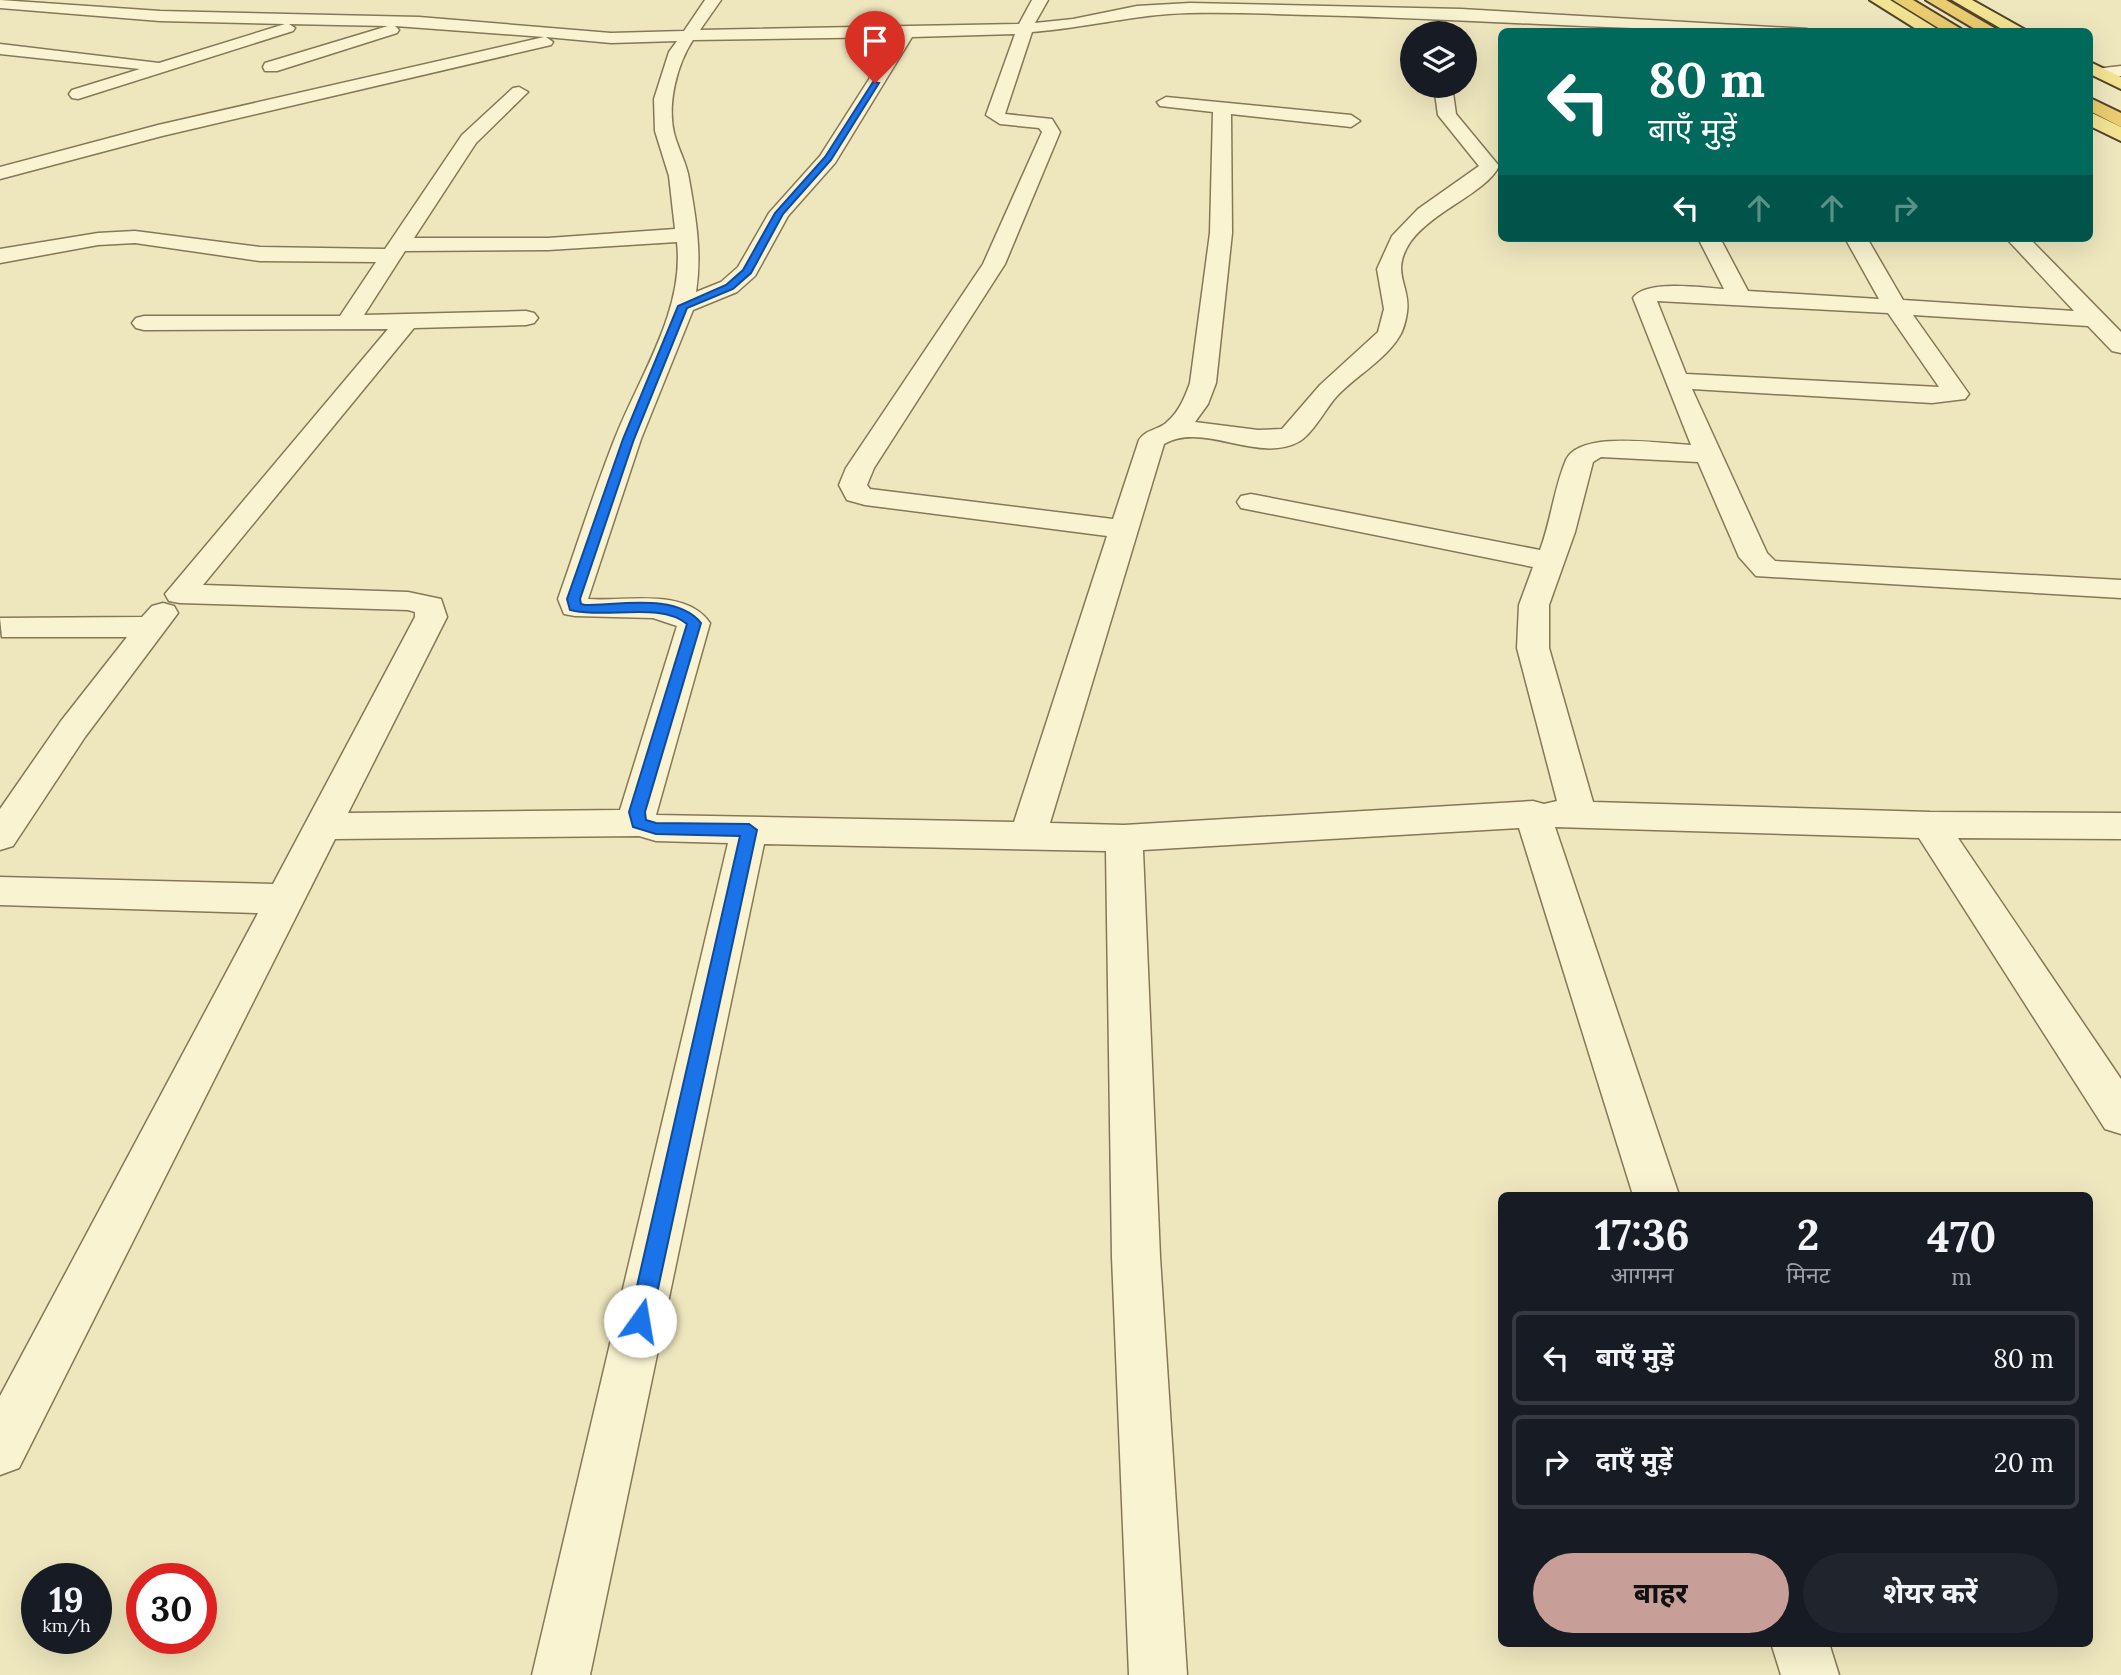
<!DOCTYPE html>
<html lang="hi">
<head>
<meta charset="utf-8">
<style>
  :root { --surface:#171b24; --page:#20242c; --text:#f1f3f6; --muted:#9ea1a6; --line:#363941; --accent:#c89e98 }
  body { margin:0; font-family:Lora,"Noto Sans Devanagari",serif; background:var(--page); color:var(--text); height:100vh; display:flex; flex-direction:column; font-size:26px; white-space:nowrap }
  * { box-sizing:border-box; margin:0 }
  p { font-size:23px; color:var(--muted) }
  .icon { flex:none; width:38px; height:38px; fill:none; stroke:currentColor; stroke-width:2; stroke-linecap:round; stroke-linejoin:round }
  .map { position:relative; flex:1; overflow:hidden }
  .panel { position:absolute; left:1498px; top:1192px; width:595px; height:455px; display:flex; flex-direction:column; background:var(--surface); border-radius:10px; box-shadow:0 7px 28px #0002 }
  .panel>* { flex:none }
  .banner { position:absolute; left:1498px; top:28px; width:595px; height:214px; border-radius:10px; box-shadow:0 7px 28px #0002; background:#00695c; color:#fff; overflow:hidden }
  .fabs { position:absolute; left:1400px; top:21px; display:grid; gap:14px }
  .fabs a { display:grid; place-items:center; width:77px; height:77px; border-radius:50%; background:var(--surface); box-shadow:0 7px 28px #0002; font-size:35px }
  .speed { position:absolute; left:21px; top:1563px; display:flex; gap:14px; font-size:35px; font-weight:700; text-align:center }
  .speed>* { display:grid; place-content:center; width:91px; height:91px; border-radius:50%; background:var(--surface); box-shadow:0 7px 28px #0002; line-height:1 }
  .speed small { font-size:18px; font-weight:400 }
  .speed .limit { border:10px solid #d22; background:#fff; color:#111 }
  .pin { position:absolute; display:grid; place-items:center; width:60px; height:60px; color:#fff; margin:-72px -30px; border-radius:50% 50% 50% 0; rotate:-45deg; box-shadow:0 0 7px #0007 }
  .pin .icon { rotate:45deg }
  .me { position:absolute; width:77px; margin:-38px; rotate:13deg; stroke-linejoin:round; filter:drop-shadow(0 0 5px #0008) }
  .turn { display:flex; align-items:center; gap:24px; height:147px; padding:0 35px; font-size:32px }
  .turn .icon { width:91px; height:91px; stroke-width:2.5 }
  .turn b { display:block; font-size:49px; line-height:60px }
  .lanes { display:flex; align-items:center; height:66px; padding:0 35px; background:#0003; justify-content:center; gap:35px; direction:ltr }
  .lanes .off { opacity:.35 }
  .eta { display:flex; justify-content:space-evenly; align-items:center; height:119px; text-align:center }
  .eta b { font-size:42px; font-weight:700; line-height:49px }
  .primary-button { display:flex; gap:14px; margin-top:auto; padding:14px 35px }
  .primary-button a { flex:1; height:80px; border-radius:42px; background:var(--accent); color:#111; font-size:28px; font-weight:700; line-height:80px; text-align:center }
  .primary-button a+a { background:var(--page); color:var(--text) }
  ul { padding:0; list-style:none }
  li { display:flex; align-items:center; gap:21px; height:94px; margin:0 14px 10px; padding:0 21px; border:4px solid var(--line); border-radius:10px }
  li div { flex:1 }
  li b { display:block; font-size:26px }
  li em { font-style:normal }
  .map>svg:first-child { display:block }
</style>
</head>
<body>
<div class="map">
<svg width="2121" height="1675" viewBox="0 0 2121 1675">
  <rect width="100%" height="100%" fill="#eee7be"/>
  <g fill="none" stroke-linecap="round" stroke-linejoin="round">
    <defs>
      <path id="minor" d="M 0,0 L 160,11 L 419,17 L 611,33 L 684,31 L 705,0 L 721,0 L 700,30 L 1019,24 L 1032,0 L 1048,0 L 1035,23 L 1073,19 L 1137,6 L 1190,3 L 1461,9 L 1807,29 L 1809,32 C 1643,32 1477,19 1311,15 C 1271,14 1230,12 1189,13 C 1136,14 1085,28 1032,32 L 1005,114 L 1052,119 L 1060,132 L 1005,264 L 874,468 L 867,485 L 870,489 L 1113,519 L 1139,440 C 1146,429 1159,430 1167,422 C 1179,412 1185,397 1190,383 L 1210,233 L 1213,112 L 1160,106 L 1157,102 L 1166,97 L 1351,115 L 1360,121 L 1351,127 L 1231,114 L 1232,233 L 1216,383 L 1208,404 L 1195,422 L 1258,430 L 1282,429 L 1320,385 L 1378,332 L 1384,309 L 1377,269 L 1392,236 L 1418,209 L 1479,166 L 1438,115 L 1434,86 L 1452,86 L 1456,114 L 1499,166 C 1486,193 1434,210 1411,241 C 1389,273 1411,285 1407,312 C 1406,320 1403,331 1399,337 C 1385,360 1356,376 1337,396 C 1326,408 1314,432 1300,441 C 1258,465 1205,421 1164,444 L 1050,823 L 1124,825 L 1533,801 L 1544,804 L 1557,801 L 1517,648 L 1519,605 L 1533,567 L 1251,510 L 1241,508 L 1237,502 L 1241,496 L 1251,494 L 1540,550 C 1551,521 1554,488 1566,460 C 1580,430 1662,444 1691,445 L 1633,298 C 1646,279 1703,288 1724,289 L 1698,238 L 1720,238 L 1748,291 L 1879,299 L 1845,238 L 1867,238 L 1903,300 L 2074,311 L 2006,238 L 2029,238 L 2121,332 L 2121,353 L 2112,351 L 2088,326 L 1913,315 L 1969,394 L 1965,399 L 1932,403 L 1692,389 L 1767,553 L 1775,561 L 2121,580 L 2121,598 L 1756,576 L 1739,557 L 1698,462 L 1601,457 L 1593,462 L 1575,532 L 1549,605 L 1549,648 L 1593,802 L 1930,812 L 2121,813 L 2121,839 L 1958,838 L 2121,1079 L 2121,1134 L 2105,1129 L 1919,838 L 1555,827 L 1679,1195 L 1633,1195 L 1519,828 L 1143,850 L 1160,1257 L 1187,1675 L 1129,1675 L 1112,1257 L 1106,851 L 764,844 L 590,1675 L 532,1675 L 728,843 L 656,841 L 639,836 L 335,839 L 19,1468 L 0,1475 L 0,1396 L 258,913 L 0,905 L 0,877 L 273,884 L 415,617 L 415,612 L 408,610 L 180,603 L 169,601 L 165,594 L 388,329 L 144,330 L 136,328 L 132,323 L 136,318 L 144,316 L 340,316 L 376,262 L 260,261 L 135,243 L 98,245 L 0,263 L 0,249 L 98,233 L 135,231 L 260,247 L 385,249 L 462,135 L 513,88 L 519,87 L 528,92 L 476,143 L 414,238 L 548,238 L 675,229 L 669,176 L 655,131 L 654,99 L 669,52 L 677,41 L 611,43 L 546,37 L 553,42 L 551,45 L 162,136 L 0,179 L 0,167 L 158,125 L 544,37 L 395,26 L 399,30 L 397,33 L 277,71 L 265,71 L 263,67 L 265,63 L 388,26 L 289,24 L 295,28 L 293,31 L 78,99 L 72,98 L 69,94 L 72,90 L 140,69 L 0,54 L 0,44 L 159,63 L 285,24 L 160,21 L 0,8 ZM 1015,34 L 986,115 L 1000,124 L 1039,128 L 1042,132 L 983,264 L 846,468 L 839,485 L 847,500 L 865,505 L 1107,536 L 1014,822 L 656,815 L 710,623 C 685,587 625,602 588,599 L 641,439 L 693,310 L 737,292 L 755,276 L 788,216 L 835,163 L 912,37 ZM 896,37 L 820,156 L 769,213 L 738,267 L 721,282 L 696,292 C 702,254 696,218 689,179 C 687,164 678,149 674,133 C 667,104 677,64 693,40 ZM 677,242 C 685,310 639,377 615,438 C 594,491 577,545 558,599 L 564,614 L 575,616 L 653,618 L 677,626 L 620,810 L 348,813 L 447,617 L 441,599 L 408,592 L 203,585 L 414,328 L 526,325 L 534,323 L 538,318 L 534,313 L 526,311 L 364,315 L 405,251 L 548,250 ZM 1657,301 L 1888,313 L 1939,387 L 1686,374 Z
        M 2121,66 L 2121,76 L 2101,78 L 2092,73 L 2095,69 Z
        M 163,603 L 174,606 L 178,613 L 85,737 L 13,846 L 0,850 L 0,809 L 61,721 L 127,637 L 2,637 L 0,618 L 142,617 L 152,606 Z
        M 1771,1643 L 1829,1643 L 1839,1675 L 1781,1675 Z"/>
      <path id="primary" d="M 1870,0 L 1890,0 L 1942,32 L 1921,32 Z
        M 1952,0 L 1972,0 L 2029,32 L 2007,32 Z
        M 2090,62 L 2121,77 L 2121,89 L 2090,74 Z
        M 2090,112 L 2121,127 L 2121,141 L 2090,126 Z"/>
      <path id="trunk" d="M 1893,0 L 1913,0 L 1961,29 L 1945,32 Z
        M 1926,0 L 1946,0 L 2001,32 L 1980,32 Z
        M 2090,98 L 2121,113 L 2121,127 L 2090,111 Z"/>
    </defs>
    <!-- minor casing -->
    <use href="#minor" stroke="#867757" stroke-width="3"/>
    <!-- primary casing -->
    <use href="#primary" stroke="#53442b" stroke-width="4"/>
    <!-- trunk casing -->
    <use href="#trunk" stroke="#53442b" stroke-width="4"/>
    <!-- minor -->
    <use href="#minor" fill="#f9f3d1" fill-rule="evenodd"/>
    <!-- primary -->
    <use href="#primary" fill="#f3e494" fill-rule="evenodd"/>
    <!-- trunk -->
    <use href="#trunk" fill="#eacd70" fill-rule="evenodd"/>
  </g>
  <!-- route -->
  <path fill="#1a73e8" stroke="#114b97" stroke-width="2" d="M 873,82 L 879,83 L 831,160 L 783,214 L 751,273 L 733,289 L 687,308 L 634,439 L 580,599 L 581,604 L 585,605 C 620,605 677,593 701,623 L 645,812 L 646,820 L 656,823 L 749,824 L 757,830 L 651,1321 L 648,1328 L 640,1331 L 632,1328 L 629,1321 L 740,836 L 656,834 L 633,827 L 629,812 L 687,624 C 662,602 608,618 575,611 L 570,610 L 567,599 L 623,439 L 678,306 L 726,285 L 743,270 L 775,213 L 825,157 Z"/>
</svg>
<div class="fabs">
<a><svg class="icon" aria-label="layers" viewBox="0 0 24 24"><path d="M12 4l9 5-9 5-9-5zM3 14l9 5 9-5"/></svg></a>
</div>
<div class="speed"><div>19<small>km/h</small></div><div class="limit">30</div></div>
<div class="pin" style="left:875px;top:83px;background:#d93025"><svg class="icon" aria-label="arrive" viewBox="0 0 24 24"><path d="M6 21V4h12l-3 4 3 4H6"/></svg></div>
<svg class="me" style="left:640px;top:1321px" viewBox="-20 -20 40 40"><circle r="19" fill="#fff"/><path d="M0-13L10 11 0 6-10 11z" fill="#1a73e8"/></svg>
<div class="banner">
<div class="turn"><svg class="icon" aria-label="left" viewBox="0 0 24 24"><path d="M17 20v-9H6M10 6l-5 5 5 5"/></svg><div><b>80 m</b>बाएँ मुड़ें</div></div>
<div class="lanes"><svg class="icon" aria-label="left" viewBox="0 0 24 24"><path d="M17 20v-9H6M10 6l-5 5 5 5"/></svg><svg class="icon off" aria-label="ahead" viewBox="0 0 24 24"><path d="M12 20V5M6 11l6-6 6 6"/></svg><svg class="icon off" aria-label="ahead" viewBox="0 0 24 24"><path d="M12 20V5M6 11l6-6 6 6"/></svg><svg class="icon off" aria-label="right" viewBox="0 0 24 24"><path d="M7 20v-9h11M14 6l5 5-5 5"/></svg></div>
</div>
<section class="panel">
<div class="eta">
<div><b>17:36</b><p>आगमन</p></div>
<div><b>2</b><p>मिनट</p></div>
<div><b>470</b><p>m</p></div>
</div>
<ul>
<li><svg class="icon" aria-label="left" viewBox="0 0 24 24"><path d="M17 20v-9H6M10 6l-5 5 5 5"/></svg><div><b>बाएँ मुड़ें</b></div><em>80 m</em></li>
<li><svg class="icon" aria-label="right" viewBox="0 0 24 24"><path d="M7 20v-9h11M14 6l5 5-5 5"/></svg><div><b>दाएँ मुड़ें</b></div><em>20 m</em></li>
</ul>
<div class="primary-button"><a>बाहर</a><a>शेयर करें</a></div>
</section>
</div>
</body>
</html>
